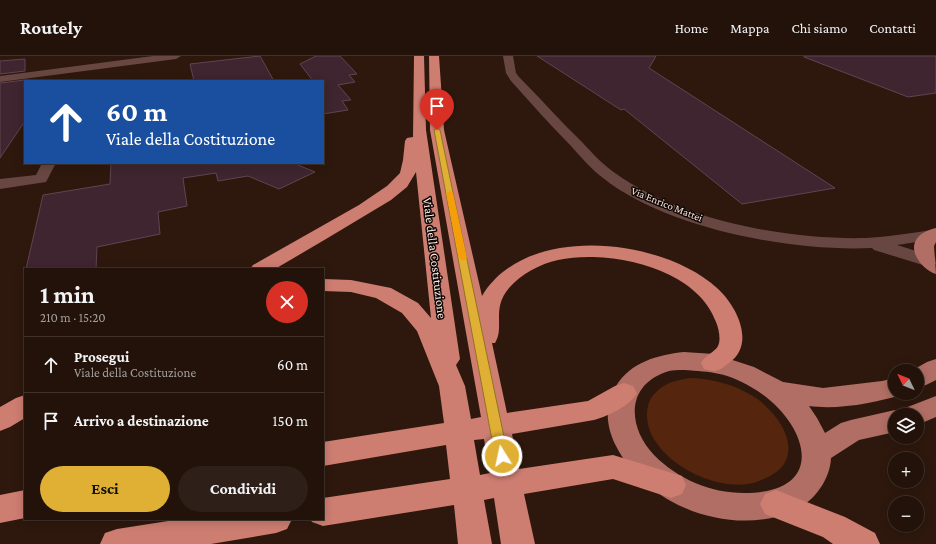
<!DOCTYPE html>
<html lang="it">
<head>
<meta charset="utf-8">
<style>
  :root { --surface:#22120a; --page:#2e2018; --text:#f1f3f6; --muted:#a29e9c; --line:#3f322b; --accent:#e0b034 }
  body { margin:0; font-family:"Crimson Pro",serif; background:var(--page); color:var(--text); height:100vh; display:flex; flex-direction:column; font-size:15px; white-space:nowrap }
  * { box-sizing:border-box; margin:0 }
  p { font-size:13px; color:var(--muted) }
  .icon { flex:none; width:22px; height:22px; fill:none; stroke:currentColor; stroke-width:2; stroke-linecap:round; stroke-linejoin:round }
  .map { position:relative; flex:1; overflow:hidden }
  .details { position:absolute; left:24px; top:212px; width:300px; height:252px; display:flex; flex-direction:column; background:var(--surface); border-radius:0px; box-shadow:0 2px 10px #0003,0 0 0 1px var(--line) }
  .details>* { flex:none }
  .hud { position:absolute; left:24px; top:24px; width:300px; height:84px; border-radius:0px; box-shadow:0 2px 10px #0003,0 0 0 1px var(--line); background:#1a4fa0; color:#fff; overflow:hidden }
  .needle { width:26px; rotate:313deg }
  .tools { position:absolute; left:888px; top:308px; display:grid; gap:8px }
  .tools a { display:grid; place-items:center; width:36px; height:36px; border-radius:50%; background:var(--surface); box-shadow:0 2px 10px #0003,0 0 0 1px var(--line); font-size:20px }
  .pin { position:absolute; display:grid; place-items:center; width:34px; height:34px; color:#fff; margin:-41px -17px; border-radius:50% 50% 50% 0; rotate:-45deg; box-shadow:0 0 4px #0007 }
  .pin .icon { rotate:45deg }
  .me { position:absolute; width:44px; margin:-22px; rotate:350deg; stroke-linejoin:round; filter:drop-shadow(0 0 3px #0008) }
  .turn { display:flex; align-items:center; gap:14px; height:84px; padding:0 16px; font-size:18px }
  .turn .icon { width:52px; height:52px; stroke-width:2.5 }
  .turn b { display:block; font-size:28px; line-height:34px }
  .round { display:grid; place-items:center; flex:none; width:42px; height:42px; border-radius:21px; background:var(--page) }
  .headline { display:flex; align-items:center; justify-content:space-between; height:68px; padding:0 16px }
  h1 { font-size:24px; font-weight:700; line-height:30px }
  .cta { display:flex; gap:8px; margin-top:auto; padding:8px 16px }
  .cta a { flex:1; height:46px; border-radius:24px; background:var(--accent); color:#111; font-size:16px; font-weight:700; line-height:46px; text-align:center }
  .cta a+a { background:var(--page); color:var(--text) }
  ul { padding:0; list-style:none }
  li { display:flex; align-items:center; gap:12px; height:56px; padding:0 16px; border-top:1px solid var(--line) }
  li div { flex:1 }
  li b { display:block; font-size:15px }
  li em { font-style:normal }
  header { display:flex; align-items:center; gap:24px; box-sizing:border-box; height:56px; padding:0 20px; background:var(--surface); border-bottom:1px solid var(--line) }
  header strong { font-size:19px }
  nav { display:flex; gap:22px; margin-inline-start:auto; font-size:14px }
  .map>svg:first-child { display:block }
</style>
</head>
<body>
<header>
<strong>Routely</strong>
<nav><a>Home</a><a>Mappa</a><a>Chi siamo</a><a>Contatti</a></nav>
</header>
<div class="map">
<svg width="936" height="488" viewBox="0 0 936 488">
  <rect width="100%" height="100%" fill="#2e180d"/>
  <!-- green -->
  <path fill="#55260d" d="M 690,322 C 713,323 732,328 751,339 C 771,350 798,382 785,406 C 780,416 769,421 759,425 C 718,442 637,399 648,350 C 650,339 661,330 672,326 C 678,324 685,323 690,322 Z"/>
  <!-- building -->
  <path fill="#3e252f" stroke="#604550" d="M 260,0 L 274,25 L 194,25 L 190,8 Z
    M 316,0 L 340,0 L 357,18 L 349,19 L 355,26 L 338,29 L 351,44 L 342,45 L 348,54 L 323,58 L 323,25 L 313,25 L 300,8 Z
    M 537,0 L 656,0 L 649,12 L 835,132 L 742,148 L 624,53 L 621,54 Z
    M 804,0 L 936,0 L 936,37 L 908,41 L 804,1 Z
    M 25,3 L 25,15 L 0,18 L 0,5 Z
    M 25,24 L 25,65 L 0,102 L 0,27 Z
    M 111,107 L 293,107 L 315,116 L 279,133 L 248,120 L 218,125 L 216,117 L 183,122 L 187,150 L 158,156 L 160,178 L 97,191 L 96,213 L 26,213 L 43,139 L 110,128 Z"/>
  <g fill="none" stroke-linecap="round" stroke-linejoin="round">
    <!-- minor -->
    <path fill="#684742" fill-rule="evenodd" d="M 153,0 L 181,0 L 176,3 L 0,26 L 0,20 Z
      M 503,0 L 513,0 L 516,17 L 519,21 C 540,42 560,65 582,86 C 592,97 603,109 615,117 C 680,164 786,184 866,182 C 888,181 910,177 932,174 L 936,175 L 936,183 L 897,189 L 935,201 L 936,208 L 929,211 L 923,209 L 874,194 L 872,192 C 793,196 667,173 603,122 C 591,113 581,101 571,90 C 550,69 531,47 511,25 L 506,17 Z
      M 42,107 L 56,107 L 46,126 L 0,133 L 0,123 L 36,119 Z"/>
    <!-- major -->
    <path fill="#b16e64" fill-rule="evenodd" d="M 936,172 L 936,186 L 934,190 L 936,218 C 925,215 910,199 915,186 C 919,177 928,174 936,172 Z
      M 684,296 L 714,298 L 754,311 L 783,326 L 823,332 L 882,325 L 895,322 L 895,337 L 904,338 C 876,347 838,354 809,350 L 817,362 L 825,377 L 841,367 L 851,364 L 895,354 L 903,357 L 905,352 L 936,340 L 936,361 L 917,369 L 917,359 L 895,359 L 895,376 L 859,384 L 831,402 C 830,426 811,449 789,457 C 727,480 646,449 616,390 C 606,370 604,350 616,330 C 631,306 657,299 684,296 ZM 684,314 C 712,316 725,316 751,331 C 806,362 833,437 744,437 C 710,437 678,423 654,399 C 628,372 625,330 666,316 C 671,314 678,314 684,314 Z
      M 936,303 L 936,324 L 926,329 L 917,332 L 917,315 L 911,315 L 927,306 Z"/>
    <!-- highway -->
    <path fill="#ce7d71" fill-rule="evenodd" d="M 414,0 L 424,0 L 426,74 L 460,303 L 456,309 L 465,330 L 471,363 L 481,361 L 430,74 L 429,0 L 439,0 L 444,74 L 482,240 C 525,167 661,181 717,232 C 737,250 756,288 729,307 C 719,315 716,317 704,313 L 701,307 C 705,299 715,296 718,290 C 721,284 719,273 716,266 C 697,212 610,193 558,204 C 540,208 521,218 509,232 C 491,253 505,271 495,287 L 492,287 L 507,357 L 588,345 L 615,330 L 624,327 L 633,330 L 637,337 C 630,350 608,360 594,364 L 512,378 L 519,413 L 613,399 L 682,420 L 686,429 L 682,438 L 671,442 L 613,423 L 524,438 L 535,488 L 501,488 L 494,442 L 484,444 L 492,488 L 458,488 L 454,449 L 323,470 L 312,466 L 310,463 L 323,463 L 323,442 L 450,423 L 446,389 L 323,410 L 323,386 L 444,367 L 439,330 L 417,275 L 402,257 L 376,242 L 351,236 L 323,235 L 323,223 L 351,224 L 391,232 L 418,247 L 431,262 L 416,116 L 407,131 L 391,144 L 326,183 L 275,213 L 250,213 L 253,209 L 359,149 L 387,130 L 400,117 L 403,104 L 405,85 L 407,82 L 413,81 ZM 484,383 L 490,417 L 480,419 L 474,384 Z
      M 25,339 L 25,362 L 10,371 L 0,375 L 0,351 L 16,342 Z
      M 25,434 L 25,462 L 0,467 L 0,439 Z
      M 776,434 L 845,461 L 875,477 L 880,488 L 833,488 L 823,481 L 765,458 L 760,448 L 765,438 Z
      M 181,463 L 292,463 L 287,473 L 276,477 L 211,488 L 100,488 L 105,477 L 117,473 Z"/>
  </g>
  <!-- route -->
  <path fill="#e0b034" stroke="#927222" d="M 437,72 L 440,74 L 508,400 L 506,403 L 502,405 L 497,403 L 495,400 L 434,74 Z"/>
  <!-- slow -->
  <path fill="#f59e0b" d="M 450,135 L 453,137 L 467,202 L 463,205 L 459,202 L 446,137 Z"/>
  <g text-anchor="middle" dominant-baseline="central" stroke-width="3" stroke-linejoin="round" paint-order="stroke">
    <!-- far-street labels -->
    <g font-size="11" fill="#f9e8e1" stroke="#0f0603">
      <text transform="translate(667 148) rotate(22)">Via Enrico Mattei</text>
    </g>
    <!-- street labels -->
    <g font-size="13" fill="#f9e8e1" stroke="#0f0603">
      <text transform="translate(435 202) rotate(83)">Viale della Costituzione</text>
    </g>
  </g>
</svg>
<div class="tools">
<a><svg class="needle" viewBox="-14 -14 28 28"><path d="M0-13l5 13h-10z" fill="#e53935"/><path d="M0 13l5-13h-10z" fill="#a29e9c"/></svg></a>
<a><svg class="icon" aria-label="layers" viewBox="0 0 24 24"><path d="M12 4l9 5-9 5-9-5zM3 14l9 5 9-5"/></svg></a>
<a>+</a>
<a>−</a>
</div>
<div class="pin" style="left:437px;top:74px;background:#d93025"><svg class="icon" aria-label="arrive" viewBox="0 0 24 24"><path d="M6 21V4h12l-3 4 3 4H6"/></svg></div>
<svg class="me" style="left:502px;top:400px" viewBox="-20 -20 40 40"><circle r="17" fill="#e0b034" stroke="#fff" stroke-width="3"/><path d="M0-11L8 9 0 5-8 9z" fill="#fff"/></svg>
<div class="hud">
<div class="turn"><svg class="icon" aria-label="ahead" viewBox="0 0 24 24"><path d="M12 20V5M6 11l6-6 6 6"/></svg><div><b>60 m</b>Viale della Costituzione</div></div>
</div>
<section class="details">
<div class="headline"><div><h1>1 min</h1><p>210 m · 15:20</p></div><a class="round" style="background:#d93025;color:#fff"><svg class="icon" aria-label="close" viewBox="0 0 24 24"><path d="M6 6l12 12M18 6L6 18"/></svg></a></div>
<ul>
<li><svg class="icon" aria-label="ahead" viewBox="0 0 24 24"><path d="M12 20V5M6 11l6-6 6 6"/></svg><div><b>Prosegui</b><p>Viale della Costituzione</p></div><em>60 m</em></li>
<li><svg class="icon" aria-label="arrive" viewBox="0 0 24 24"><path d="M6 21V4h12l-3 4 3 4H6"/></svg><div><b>Arrivo a destinazione</b></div><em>150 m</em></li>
</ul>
<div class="cta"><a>Esci</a><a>Condividi</a></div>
</section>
</div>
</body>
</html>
